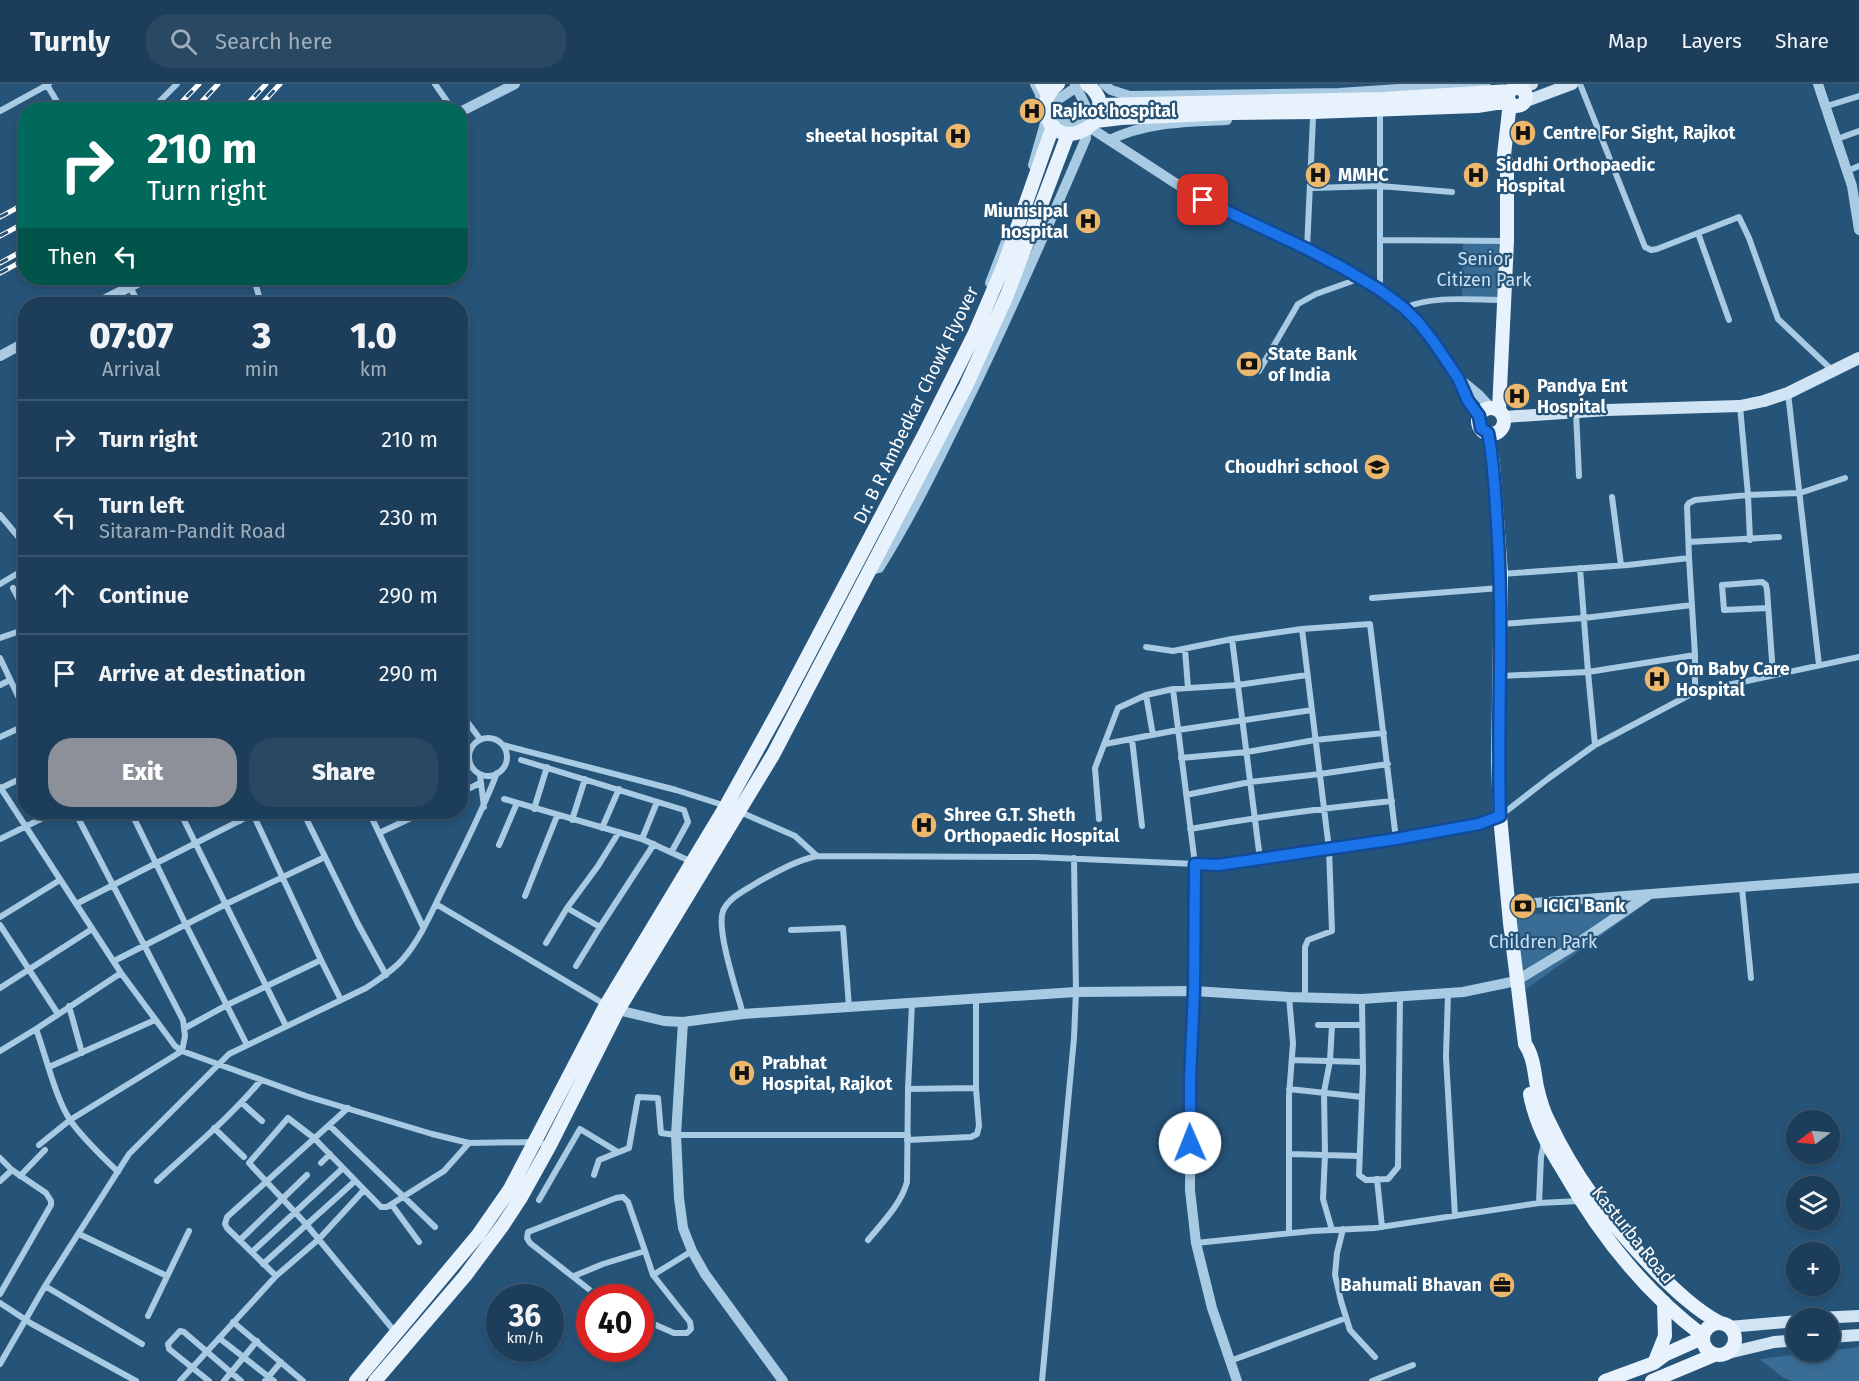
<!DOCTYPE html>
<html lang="en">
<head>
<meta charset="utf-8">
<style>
  :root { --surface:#1c3e5a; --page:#294963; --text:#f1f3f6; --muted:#a0aebb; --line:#3a5770; --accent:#8c9099 }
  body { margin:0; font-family:"Fira Sans",sans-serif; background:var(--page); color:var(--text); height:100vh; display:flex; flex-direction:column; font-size:22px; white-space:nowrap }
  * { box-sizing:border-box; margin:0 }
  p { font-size:20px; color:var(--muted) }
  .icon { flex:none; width:33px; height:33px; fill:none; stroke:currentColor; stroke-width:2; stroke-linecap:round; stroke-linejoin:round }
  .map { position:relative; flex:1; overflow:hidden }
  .drawer { position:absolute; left:18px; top:213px; width:450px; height:522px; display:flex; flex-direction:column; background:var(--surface); border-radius:24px; box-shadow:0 3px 9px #0003,0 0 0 2px var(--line) }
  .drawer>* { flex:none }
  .top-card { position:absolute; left:18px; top:18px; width:450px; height:183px; border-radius:24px; box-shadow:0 3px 9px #0003,0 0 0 2px var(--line); background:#00695c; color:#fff; overflow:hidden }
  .needle { width:39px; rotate:254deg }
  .tools { position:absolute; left:1786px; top:1026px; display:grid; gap:12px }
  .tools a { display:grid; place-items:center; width:54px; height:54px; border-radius:50%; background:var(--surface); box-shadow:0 3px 9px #0003,0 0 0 2px var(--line); font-size:30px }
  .speed { position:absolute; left:486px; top:1200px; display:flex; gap:12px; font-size:30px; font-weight:700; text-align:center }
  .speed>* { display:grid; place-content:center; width:78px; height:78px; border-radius:50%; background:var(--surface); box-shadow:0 3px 9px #0003,0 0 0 2px var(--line); line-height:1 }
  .speed small { font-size:15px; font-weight:400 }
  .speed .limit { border:9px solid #d22; background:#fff; color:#111 }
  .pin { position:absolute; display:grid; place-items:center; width:51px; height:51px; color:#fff; margin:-26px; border-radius:12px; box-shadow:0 3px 9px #0006 }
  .me { position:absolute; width:66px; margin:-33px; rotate:359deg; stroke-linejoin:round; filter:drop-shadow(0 0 4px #0008) }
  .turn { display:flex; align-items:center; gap:21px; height:126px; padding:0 30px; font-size:27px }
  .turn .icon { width:78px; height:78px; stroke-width:2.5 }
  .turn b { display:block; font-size:42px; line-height:51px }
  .then { display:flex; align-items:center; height:57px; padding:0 30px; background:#0003; gap:12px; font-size:22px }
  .eta { display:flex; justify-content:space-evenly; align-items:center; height:102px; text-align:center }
  .eta b { font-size:36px; font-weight:800; line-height:42px }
  .action { display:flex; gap:12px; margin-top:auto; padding:12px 30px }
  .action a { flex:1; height:69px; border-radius:24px; background:var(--accent); color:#fff; font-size:24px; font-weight:800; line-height:69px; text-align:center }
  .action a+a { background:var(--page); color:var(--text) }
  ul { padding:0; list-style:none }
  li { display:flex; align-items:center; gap:18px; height:78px; padding:0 30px; border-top:2px solid var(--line) }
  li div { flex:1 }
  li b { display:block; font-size:22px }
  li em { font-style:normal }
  header { display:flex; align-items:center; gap:36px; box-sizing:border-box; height:84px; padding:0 30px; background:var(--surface); border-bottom:2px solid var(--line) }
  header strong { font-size:28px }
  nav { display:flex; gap:33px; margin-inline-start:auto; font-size:21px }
  .search { width:420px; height:54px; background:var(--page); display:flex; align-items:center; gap:15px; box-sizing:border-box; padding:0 21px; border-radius:24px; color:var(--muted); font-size:22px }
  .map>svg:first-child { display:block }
</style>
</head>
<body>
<header>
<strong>Turnly</strong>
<div class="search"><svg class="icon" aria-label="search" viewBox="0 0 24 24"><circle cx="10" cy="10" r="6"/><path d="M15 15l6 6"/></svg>Search here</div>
<nav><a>Map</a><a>Layers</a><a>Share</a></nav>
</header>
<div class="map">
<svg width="1859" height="1297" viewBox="0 0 1859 1297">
  <rect width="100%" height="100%" fill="#265378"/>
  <!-- green -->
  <path fill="#3a6d95" d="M 1463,157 L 1507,157 L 1505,216 L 1462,214 Z
    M 1644,821 L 1519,910 L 1510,832 Z
    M 1859,1263 L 1859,1297 L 1792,1297 L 1784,1294 L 1759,1275 Z"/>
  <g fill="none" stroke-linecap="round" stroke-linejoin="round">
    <!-- minor -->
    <path stroke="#a8cae3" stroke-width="6" d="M 435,0 L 453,26
      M 1580,0 L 1645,163 L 1651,166 L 1657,165 L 1739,133 L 1749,154 L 1778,235 L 1833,287
      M 47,1 L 62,26
      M 1827,22 L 1859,12
      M 151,26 L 177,0
      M 0,27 L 49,0
      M 1837,55 L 1859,47
      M 1847,87 L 1859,82
      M 1311,104 L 1380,102 L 1452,108
      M 1698,149 L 1729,236
      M 1381,156 L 1507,157
      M 1307,165 L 1313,34
      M 254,194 L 261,220
      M 130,203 L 139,220
      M 1380,205 L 1380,31
      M 1404,224 C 1434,211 1471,216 1504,216
      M 1259,287 L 1298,220 L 1316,210 L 1361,194
      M 1788,309 L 1819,581
      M 1576,328 L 1579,392
      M 1612,413 L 1621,481
      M 0,431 L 26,462
      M 1750,456 L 1748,411 L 1800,409 L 1845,394
      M 1689,458 L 1779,453
      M 1689,474 L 1687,422 L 1689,419 L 1695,416 L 1748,411 L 1740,322
      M 1580,484 L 1588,588 L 1595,661
      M 1501,490 L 1628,481 L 1689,474 L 1695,571 L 1695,608
      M 0,500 L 25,485
      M 13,504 L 26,529
      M 1372,514 L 1500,504
      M 1768,524 L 1724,526 L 1722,501 L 1762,498 L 1766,501 L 1767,506 L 1773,591
      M 1501,540 L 1584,534 L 1692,521
      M 0,554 L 26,545
      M 1146,563 L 1173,567 L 1232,555
      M 1185,565 L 1188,604
      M 0,574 L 26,629
      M 1501,592 L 1588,588 L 1695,571
      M 0,601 L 10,596
      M 1173,605 L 1195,780 L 1194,907
      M 1146,611 L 1153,651
      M 460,628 L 480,655
      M 0,653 L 26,641
      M 460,653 L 468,672
      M469 673a19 19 0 1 1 38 0a19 19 0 1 1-38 0Z
      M 1132,655 L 1142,742
      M 1105,660 L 1178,646 L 1312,626
      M 503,661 L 676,706 L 726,722
      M 1181,674 L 1247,668 L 1315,656 L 1384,649
      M 521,676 L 684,726 L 688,738 L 672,767
      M 480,691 L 484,723
      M 0,703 L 121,889 L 175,962 L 182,967 L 306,1012 L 432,1050 L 469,1059 L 534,1058 L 550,1061
      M 1,704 L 26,692
      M 460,709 L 480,699
      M 1186,711 L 1250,698 L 1320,690 L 1388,680
      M 504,715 L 642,755 L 692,778
      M 534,725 L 547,683
      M 738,727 L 795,752 L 817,772
      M 131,728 L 186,841 L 247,961
      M 180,728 L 286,942
      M 235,728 L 240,737
      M 303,728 L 358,840 L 386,891
      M 369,728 L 379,749
      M 1099,735 L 1095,684 L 1118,624 L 1146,611 L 1173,605 L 1238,601 L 1307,591
      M 572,736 L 585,695
      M 602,744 L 619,705
      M 1190,745 C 1257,733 1324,724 1392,717
      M 0,755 L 55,728
      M 642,755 L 657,718
      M 499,761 L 517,719
      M 1260,775 L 1232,555 L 1302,545
      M 1742,804 L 1751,894
      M 525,812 L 557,732
      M 76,820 L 257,728
      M 436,820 L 606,921
      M 567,824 L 600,843
      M 0,833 L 60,796
      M 0,841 L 58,930
      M 423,843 L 379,749 L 424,728
      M 791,846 L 843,844 L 849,923
      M 546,859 L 567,824 L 598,782 L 619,748
      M 321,876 L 341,916
      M 114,877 L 226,820 L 325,773
      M 576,882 L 600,843 L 654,760
      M 0,904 L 92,845
      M 1448,909 L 1446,973 L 1455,1132
      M 1289,913 L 1293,959 L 1289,1012 L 1289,1149
      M 1305,913 L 1305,863 L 1308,856 L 1332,847 L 1329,765 L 1302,545 L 1370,540 L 1396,755
      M 1362,915 L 1363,988 L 1359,1091 L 1366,1096 L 1388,1095 L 1398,1083 L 1400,913
      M 69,922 L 82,969
      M 743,930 C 737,908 716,846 723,827 C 729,813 746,806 758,798 C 778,787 795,777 817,772 L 1036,773 L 1218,781 L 1396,755 L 1479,740 L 1500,732 L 1549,694 L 1595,661 L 1695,608 L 1859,573
      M 1318,941 L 1361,941
      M 1332,941 L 1330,977 L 1324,1008 L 1325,1071 L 1323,1115 L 1332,1146
      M 185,944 L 227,921 L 321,876 L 253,730
      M 36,945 C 46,972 55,1013 70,1036 C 83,1055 102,1072 118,1088
      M 0,967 L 36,945 L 121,889
      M 1292,976 L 1362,978
      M 49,983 L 155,936
      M 908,1005 L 976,1004
      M 1289,1005 L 1362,1013
      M 242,1019 L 262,1037
      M 329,1041 L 435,1143
      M 214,1044 L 244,1073
      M 907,1056 L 971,1053 L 977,1050 L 979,1042 L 976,1004 L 976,915
      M 39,1061 L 70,1036 L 182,967 L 185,952 L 183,936 L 75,728
      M 1290,1070 L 1359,1072
      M 0,1074 L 12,1086 L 46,1109 L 51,1117 L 51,1121 L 0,1210
      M 321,1079 L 330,1070
      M 594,1091 L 599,1076 L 629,1064 L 638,1013 L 658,1014 L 661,1049 L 676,1051 L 908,1051
      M 20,1092 L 45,1066
      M 1377,1095 L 1382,1143
      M 0,1097 L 12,1086
      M 157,1097 C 191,1065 231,1033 261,996
      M 539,1116 L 580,1045 L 618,1068
      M 1539,1119 L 1580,1117
      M 392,1121 L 419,1158
      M 1343,1145 L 1337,1169 L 1335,1191 L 1341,1217 L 1350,1246 L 1375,1273
      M 79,1150 L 167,1192
      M 240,1156 L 307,1091
      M 868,1156 C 883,1138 901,1120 907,1098 L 908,1005 L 912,919
      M 1196,1159 L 1312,1147 L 1374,1144 L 1539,1119 L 1541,1073 L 1544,1059
      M 252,1168 L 343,1084
      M 263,1180 L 355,1097
      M 653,1191 L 692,1167
      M 276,1192 L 227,1144 L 225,1140 L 227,1133 L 348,1024
      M 574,1192 L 603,1180 L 645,1167 L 653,1191 L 690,1238 L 691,1245 L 687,1249 L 674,1249 L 640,1234
      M 45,1202 L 142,1260
      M 600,1214 L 530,1159 L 527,1154 L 528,1148 L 616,1114 L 623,1113 L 628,1118 L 645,1167
      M 0,1219 L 32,1240 L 136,1297
      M 148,1232 L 189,1147
      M 233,1238 L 303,1297
      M 396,1249 L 306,1140 L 249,1079 L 288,1034 L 314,1054 L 381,1123 L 387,1123 L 444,1087 L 469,1059
      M 219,1254 L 274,1297
      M 1230,1277 L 1346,1234
      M 0,1280 L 45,1202 L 129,1070 L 229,970 L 366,904 C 379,895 393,887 403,875 C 421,854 432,827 444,803 C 463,765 482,728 497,689
      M 180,1297 L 276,1192 L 319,1155 L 364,1106
      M 209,1297 L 169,1265 L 168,1260 L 180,1247 L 184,1248 L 241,1297
      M 224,1297 L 257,1257
      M 265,1297 L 281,1278
      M 1042,1297 L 1074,954 L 1076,908 L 1074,774
      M 1372,1297 L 1413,1281"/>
    <!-- tertiary -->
    <path stroke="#a8cae3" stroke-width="10" d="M 1104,0 L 1111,6 L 1130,12 L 1339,9 L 1428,3 L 1483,2 L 1487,4
      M 1818,0 L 1852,102 L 1859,146
      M 1041,27 L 1075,4 L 1078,0
      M 460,28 L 515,0
      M 1047,39 L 1086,41 L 1209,121 L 1307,165 L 1380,205 L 1418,238 L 1433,257 L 1458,294 L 1468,317 L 1479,332
      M 1110,56 C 1145,38 1188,38 1227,36
      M 1033,81 L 1045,39 L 1041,28 L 1040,10 L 1035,0
      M 990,199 L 1007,155
      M 96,220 L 147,194
      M 0,272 L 26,258
      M 1461,296 L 1478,310 L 1491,324
      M 871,486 L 879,484 C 912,432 939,375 966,320 C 1009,232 1048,143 1086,54 L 1086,23 L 1075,0
      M 1508,821 L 1859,794
      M 1194,907 L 1191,958 L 1190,1106 L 1196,1159 L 1212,1224 L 1237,1297
      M 618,926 L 664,937 L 683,938 L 743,930 L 1076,908 L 1194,907 L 1289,913 L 1362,915 L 1463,908 L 1516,897 L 1572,863 L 1650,810
      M 683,938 L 676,1051 L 679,1114 L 683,1144 L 692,1167 L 705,1190 L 783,1297"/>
    <!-- secondary -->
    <path stroke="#d1e4f3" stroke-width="12" d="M 1520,4 L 1532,0
      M 1524,18 L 1572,0
      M 1504,333 L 1607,326 L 1740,322 L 1764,317 L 1788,309 L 1859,274
      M 1817,1234 L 1859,1232
      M 1729,1243 L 1797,1237
      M 1830,1253 L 1859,1251
      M 1728,1269 L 1774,1258 L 1797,1256"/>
    <!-- primary -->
    <path stroke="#e7f2fc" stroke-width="14" d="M 1042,0 L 1048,11
      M1508 13a9 9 0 1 1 18 0a9 9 0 1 1-18 0Z
      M 1099,21 L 1382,15 L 1510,7
      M 1096,37 L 1121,34 L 1233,29 L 1313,28 L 1477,22 L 1509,17
      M1478 337a13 13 0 1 1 26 0a13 13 0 1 1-26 0Z
      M 1499,326 L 1507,157 L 1507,81 L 1504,71 L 1510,18
      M 1488,349 L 1493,379 L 1501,490 L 1498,677 L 1500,732 L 1510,839 L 1525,960 C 1534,973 1534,988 1537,1003 C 1540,1016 1543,1027 1549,1038 C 1575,1094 1613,1143 1656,1187 C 1675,1206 1696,1226 1720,1239
      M 1530,1010 C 1535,1038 1548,1062 1563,1086 C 1598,1148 1645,1208 1702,1251
      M1703 1255a16 16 0 1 1 32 0a16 16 0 1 1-32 0Z
      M 1655,1277 L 1665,1252 L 1664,1218
      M 356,1297 L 478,1151 L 510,1105 L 606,921 L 726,722 L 784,617 L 924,351 L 974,251 L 1004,181 L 1053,42
      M 375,1297 L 465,1192 L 503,1141 L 520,1115 L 550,1061 L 618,926 L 773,671 L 966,302 L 1007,211 L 1068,50
      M 1605,1297 L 1654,1279 L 1666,1270 L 1702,1254
      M 1652,1297 L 1714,1271"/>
    <defs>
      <path id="rail" d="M 174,26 L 199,0
        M 194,26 L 218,0
        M 242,26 L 266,0
        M 256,26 L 280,0
        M 0,133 L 26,119
        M 0,152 L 26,138
        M 0,179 L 26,165
        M 0,189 L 26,175"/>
    </defs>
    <!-- rail casing -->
    <use href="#rail" stroke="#fff" stroke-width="5"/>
    <!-- rail -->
    <use href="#rail" stroke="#265378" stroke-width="3" stroke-dasharray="9" stroke-linecap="butt"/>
    <!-- primary-bridge -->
    <path stroke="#e7f2fc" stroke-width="14" d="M 1058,0 C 1049,7 1044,17 1046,29 C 1057,76 1129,33 1087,0"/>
  </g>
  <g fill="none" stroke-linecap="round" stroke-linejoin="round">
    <defs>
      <path id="route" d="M 1190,1059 L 1190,996 L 1194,907 L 1195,780 L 1218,781 L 1396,755 L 1479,740 L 1500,732 C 1497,635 1504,537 1497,440 C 1495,409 1494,379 1488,349 L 1481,344 L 1479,332 L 1468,317 L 1458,294 L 1433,257 L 1418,238 L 1404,224 L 1380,206 L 1343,184 L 1307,165 L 1203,116"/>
    </defs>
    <!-- route casing -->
    <use href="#route" stroke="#114b97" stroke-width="15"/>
    <!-- route -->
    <use href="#route" stroke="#1a73e8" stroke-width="10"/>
  </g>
  <!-- icons -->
  <defs>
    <symbol id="hospital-disc" viewBox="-11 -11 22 22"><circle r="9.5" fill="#ebb86d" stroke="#265378"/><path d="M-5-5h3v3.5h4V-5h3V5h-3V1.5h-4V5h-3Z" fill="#111"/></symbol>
    <symbol id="bank-disc" viewBox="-11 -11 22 22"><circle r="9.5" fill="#ebb86d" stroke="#265378"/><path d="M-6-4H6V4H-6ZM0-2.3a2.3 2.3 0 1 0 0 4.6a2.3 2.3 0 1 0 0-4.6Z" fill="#111"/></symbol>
    <symbol id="school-disc" viewBox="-11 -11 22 22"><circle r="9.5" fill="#ebb86d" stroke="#265378"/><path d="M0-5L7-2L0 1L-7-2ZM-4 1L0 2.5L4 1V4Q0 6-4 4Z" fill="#111"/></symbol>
    <symbol id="office-disc" viewBox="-11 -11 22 22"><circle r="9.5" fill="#ebb86d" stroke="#265378"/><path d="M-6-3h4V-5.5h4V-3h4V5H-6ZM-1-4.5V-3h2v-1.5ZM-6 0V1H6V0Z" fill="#111"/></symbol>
  </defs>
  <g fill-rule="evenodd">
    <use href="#hospital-disc" x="1017" y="12" width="30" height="30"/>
    <use href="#hospital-disc" x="1508" y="34" width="30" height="30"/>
    <use href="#hospital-disc" x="943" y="37" width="30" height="30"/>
    <use href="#hospital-disc" x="1303" y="76" width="30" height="30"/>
    <use href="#hospital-disc" x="1461" y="76" width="30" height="30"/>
    <use href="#hospital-disc" x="1073" y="122" width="30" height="30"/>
    <use href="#bank-disc" x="1234" y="265" width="30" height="30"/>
    <use href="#hospital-disc" x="1502" y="297" width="30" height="30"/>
    <use href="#school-disc" x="1362" y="368" width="30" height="30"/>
    <use href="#hospital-disc" x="1642" y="580" width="30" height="30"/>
    <use href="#hospital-disc" x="909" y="726" width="30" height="30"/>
    <use href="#bank-disc" x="1508" y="807" width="30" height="30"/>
    <use href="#hospital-disc" x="727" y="974" width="30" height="30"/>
    <use href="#office-disc" x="1487" y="1186" width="30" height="30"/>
  </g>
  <g text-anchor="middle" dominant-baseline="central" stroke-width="4.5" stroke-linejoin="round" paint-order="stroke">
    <!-- poi labels -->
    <g font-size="18" font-weight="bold" fill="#fff" stroke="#265378" text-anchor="start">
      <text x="1052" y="27">Rajkot hospital</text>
      <text x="1543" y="49">Centre For Sight, Rajkot</text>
      <text x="938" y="52" text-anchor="end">sheetal hospital</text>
      <text x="1496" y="81">Siddhi Orthopaedic<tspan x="1496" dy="21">Hospital</tspan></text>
      <text x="1338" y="91">MMHC</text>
      <text x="1068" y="127" text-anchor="end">Miunisipal<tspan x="1068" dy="21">hospital</tspan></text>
      <text x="1268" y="270">State Bank<tspan x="1268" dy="21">of India</tspan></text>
      <text x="1537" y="302">Pandya Ent<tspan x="1537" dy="21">Hospital</tspan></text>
      <text x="1358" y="383" text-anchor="end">Choudhri school</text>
      <text x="1676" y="585">Om Baby Care<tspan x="1676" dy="21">Hospital</tspan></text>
      <text x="944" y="731">Shree G.T. Sheth<tspan x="944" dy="21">Orthopaedic Hospital</tspan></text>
      <text x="1543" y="822">ICICI Bank</text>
      <text x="762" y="979">Prabhat<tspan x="762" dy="21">Hospital, Rajkot</tspan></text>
      <text x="1482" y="1201" text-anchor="end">Bahumali Bhavan</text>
    </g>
    <!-- park labels -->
    <g font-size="18" fill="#cae1f3" stroke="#265378">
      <text x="1484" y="175">Senior<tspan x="1484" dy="21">Citizen Park</tspan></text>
      <text x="1543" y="858">Children Park</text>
    </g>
    <!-- street labels -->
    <g font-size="18" fill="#fff" stroke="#265378">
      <text transform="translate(916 321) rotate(-64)">Dr. B R Ambedkar Chowk Flyover</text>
      <text transform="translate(1633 1151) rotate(51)">Kasturba Road</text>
    </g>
  </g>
</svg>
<div class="tools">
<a><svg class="needle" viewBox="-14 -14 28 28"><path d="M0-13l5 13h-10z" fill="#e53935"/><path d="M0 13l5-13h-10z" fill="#a0aebb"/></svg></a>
<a><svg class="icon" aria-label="layers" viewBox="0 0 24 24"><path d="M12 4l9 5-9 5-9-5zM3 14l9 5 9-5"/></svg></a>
<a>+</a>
<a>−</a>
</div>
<div class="speed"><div>36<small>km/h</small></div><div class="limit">40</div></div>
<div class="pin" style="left:1203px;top:116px;background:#d93025"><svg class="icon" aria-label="arrive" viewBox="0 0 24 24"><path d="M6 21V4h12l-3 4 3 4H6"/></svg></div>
<svg class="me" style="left:1190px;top:1059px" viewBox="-20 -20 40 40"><circle r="19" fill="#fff"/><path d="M0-13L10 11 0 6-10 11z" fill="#1a73e8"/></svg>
<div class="top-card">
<div class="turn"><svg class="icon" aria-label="right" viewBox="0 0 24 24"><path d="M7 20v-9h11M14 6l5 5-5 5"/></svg><div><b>210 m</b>Turn right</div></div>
<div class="then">Then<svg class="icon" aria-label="left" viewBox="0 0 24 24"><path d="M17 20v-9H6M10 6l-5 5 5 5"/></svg></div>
</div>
<section class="drawer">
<div class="eta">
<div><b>07:07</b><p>Arrival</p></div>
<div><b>3</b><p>min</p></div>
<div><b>1.0</b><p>km</p></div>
</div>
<ul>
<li><svg class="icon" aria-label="right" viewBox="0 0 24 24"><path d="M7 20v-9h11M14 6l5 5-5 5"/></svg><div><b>Turn right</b></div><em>210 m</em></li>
<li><svg class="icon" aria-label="left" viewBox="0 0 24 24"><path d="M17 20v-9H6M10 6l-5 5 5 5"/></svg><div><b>Turn left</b><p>Sitaram-Pandit Road</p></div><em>230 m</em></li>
<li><svg class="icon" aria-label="ahead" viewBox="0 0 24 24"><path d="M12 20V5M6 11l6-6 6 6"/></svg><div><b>Continue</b></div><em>290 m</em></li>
<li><svg class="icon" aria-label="arrive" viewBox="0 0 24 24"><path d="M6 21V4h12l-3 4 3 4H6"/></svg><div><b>Arrive at destination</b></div><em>290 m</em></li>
</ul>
<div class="action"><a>Exit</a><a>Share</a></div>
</section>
</div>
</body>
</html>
